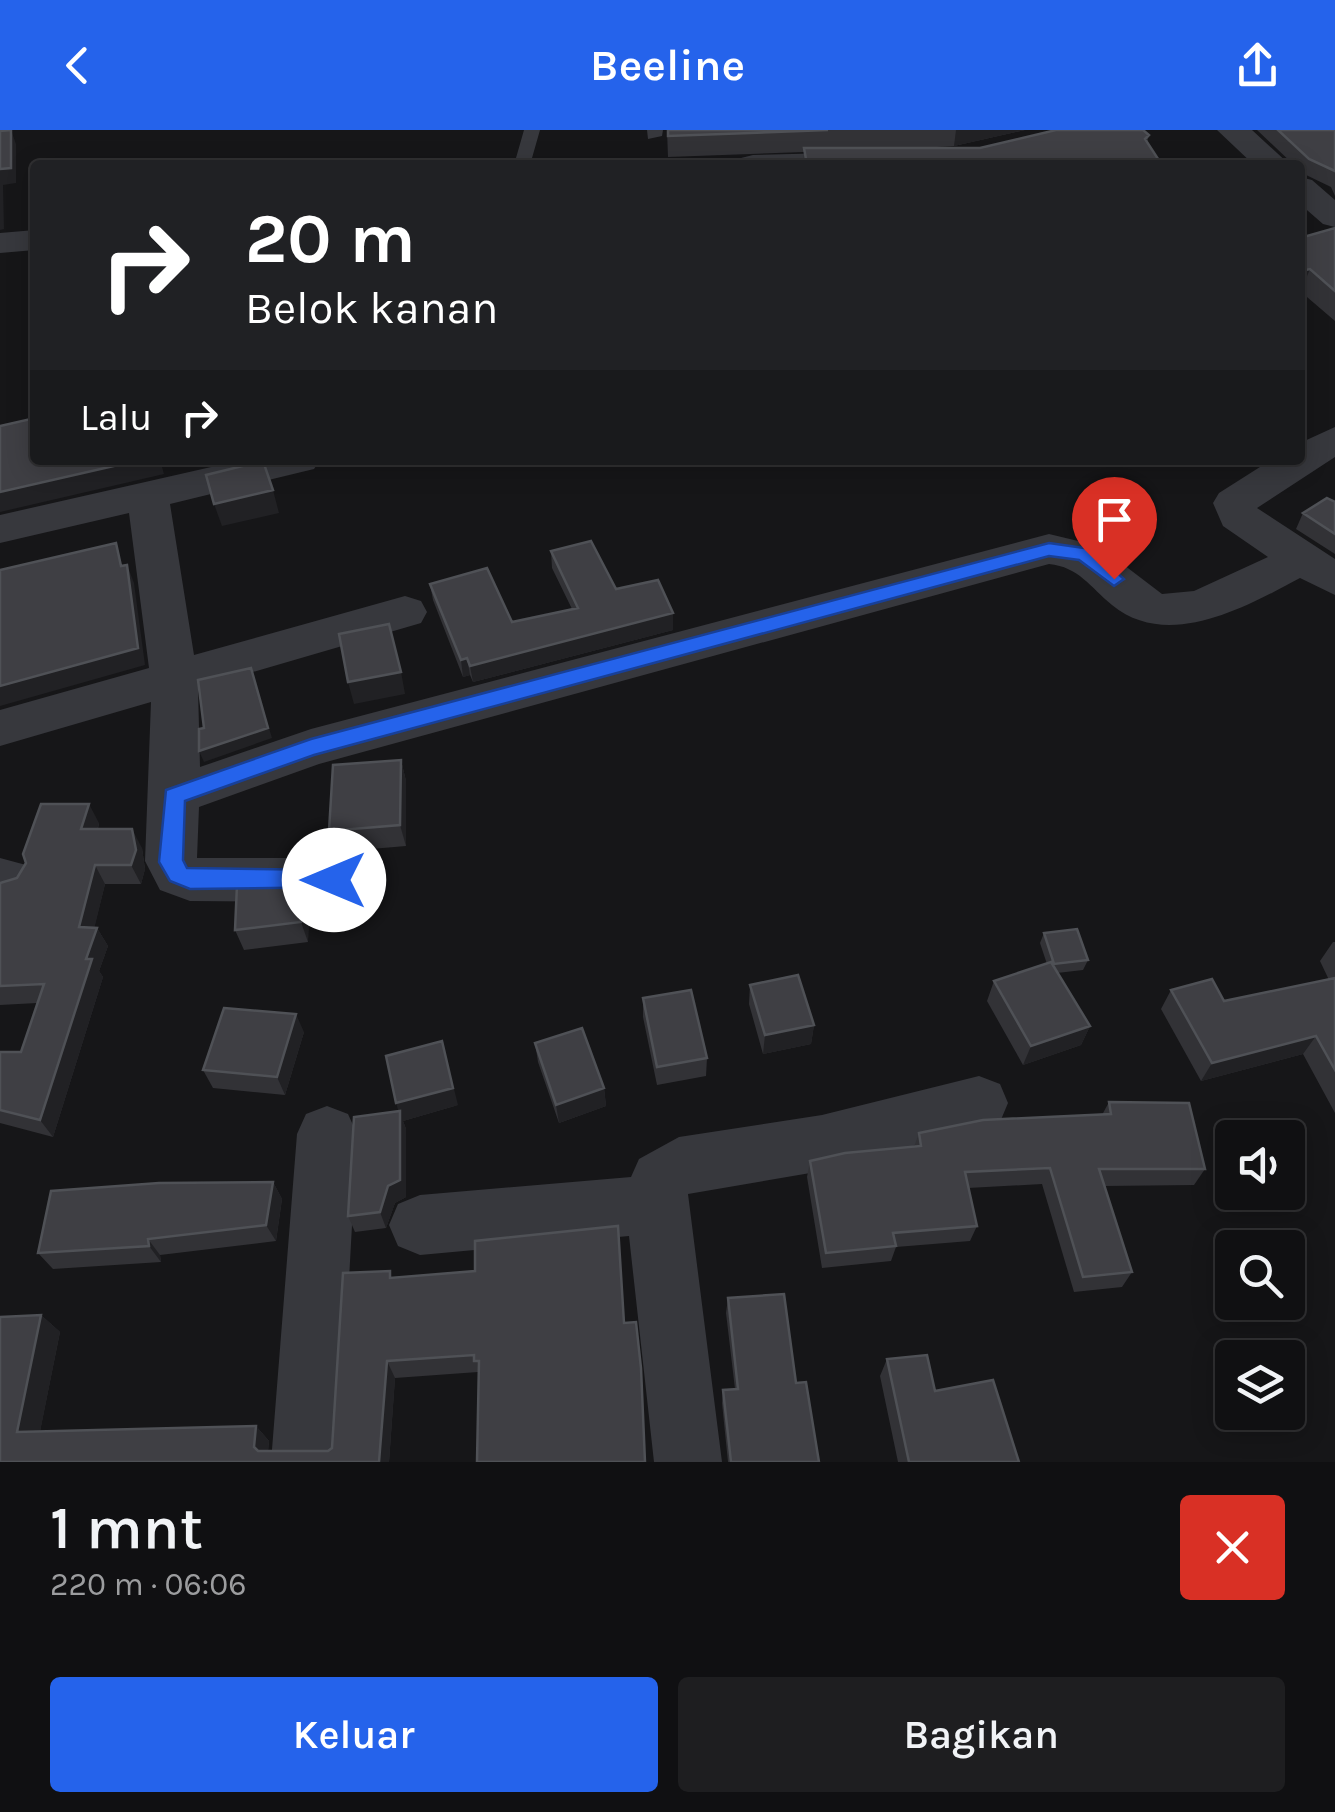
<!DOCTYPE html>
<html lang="id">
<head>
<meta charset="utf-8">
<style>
  :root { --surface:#101012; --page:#1e1e20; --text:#f1f3f6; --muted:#9c9d9f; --line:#303032; --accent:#2563eb }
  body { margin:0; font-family:Karla,sans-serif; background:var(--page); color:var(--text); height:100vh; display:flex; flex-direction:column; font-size:38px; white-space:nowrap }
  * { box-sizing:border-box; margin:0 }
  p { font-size:32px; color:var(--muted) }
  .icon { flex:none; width:55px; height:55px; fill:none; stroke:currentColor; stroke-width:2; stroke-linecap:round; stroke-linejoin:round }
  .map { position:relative; height:1332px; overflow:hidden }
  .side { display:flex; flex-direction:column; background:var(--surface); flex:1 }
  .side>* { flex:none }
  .banner { position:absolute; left:30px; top:30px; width:1275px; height:305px; border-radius:10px; box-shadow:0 5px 25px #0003,0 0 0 2px var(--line); background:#202124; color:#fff; overflow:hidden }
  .buttons { position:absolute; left:1215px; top:990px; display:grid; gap:20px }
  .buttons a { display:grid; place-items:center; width:90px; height:90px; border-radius:10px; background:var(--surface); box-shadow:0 5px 25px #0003,0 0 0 2px var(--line); font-size:50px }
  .pin { position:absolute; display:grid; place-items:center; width:85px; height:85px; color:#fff; margin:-102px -42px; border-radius:50% 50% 50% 0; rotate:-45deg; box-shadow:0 0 10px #0007 }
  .pin .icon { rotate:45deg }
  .me { position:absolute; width:110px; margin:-55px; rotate:270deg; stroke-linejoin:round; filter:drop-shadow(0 0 8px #0008) }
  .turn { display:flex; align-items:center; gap:35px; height:210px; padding:0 50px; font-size:45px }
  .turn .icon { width:130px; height:130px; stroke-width:2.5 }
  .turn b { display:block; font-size:70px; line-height:85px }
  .then { display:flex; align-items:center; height:95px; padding:0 50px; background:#0003; gap:20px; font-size:38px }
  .round { display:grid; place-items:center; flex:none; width:105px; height:105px; border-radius:10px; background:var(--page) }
  .overview { display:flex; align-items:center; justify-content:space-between; height:170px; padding:0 50px }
  h1 { font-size:60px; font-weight:600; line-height:75px }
  .cta { display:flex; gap:20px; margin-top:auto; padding:20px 50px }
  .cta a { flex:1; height:115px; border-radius:10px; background:var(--accent); color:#fff; font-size:40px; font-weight:600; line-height:115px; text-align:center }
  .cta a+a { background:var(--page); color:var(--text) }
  header { display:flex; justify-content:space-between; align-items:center; height:130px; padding:0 50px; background:var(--accent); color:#fff; font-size:45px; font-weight:600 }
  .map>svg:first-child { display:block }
</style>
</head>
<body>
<header><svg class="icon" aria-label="back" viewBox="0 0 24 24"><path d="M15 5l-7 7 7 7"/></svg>Beeline<svg class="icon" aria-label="share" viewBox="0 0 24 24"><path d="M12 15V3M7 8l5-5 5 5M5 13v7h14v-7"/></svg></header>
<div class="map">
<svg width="1335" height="1332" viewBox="0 0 1335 1332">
  <rect width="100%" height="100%" fill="#161618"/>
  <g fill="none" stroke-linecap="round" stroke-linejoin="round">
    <!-- service -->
    <path fill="#37383d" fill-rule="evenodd" d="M 524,0 L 540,0 L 530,35 L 514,35 Z
      M 647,0 L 663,0 L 662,6 L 648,9 Z"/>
    <!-- minor -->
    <path fill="#37383d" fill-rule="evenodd" d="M 1217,0 L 1252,0 L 1290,35 L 1254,35 Z
      M 873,22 L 885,25 L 887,35 L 737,35 L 741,28 L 753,25 Z
      M 1300,47 L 1312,50 L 1335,70 L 1335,97 L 1323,94 L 1300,74 Z
      M 35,100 L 35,120 L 0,123 L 0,103 Z
      M 1335,297 L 1335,327 L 1257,378 L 1335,429 L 1335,465 L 1300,448 C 1246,477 1168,521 1112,475 C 1090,457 1079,437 1049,434 L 319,634 L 199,677 L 197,728 L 334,728 L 352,735 L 360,750 L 352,765 L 334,772 L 190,771 L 160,760 L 145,731 L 151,572 L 0,616 L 0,580 L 149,538 L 129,383 L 0,413 L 0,385 L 242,330 L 320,330 L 314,339 L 170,374 L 194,525 L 405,466 L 421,471 L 427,482 L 421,493 L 198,558 L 200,637 L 311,599 L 1049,404 L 1099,416 L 1162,464 L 1194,461 L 1268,427 L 1223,396 L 1213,373 L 1219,363 L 1271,330 L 1300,330 L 1300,313 Z
      M 0,728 L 26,735 L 34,750 L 26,765 L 0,772 Z
      M 979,946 L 1000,954 L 1008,973 L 1000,992 L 822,1041 L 688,1064 L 722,1332 L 654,1332 L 629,1106 L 420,1125 L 398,1116 L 389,1095 L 398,1074 L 420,1065 L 631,1047 L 639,1029 L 679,1007 L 822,985 Z
      M 327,976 L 348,984 L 357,1004 L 339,1332 L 271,1332 L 297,1004 L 306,984 Z"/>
  </g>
  <!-- wall -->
  <path fill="#323236" d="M 667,0 L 1025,0 L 954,16 L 920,18 L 980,18 L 1149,5 L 1147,12 L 1162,35 L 803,35 L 804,22 L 668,27 Z
    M 1257,0 L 1335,0 L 1335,66 L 1331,57 L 1304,44 L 1300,40 L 1300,35 L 1294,35 Z
    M 1335,98 L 1335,191 L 1300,161 L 1300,108 Z
    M 1335,372 L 1335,424 L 1296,399 L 1303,383 Z
    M 551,421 L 616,459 L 673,483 L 673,500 L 473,552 L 470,545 L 463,547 L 433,470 L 430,454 L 512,492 L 572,479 L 552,438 Z
    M 401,630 L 406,651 L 406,716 L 336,722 L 329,701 Z
    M 99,693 L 98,699 L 142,718 L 145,739 L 141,754 L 105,754 L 94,798 L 97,798 L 108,816 L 99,841 L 103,847 L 53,1007 L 0,993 L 0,922 L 21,922 L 37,873 L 0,875 L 0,753 L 17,748 L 26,733 Z
    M 309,776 L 308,812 L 244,820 L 235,800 Z
    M 1044,803 L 1088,830 L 1083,840 L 1057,843 L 1090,896 L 1081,915 L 1023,935 L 987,871 L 994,851 L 1047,834 L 1040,813 Z
    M 1333,812 L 1335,812 L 1335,983 L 1303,924 L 1201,951 L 1161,879 L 1171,860 L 1224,871 L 1329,850 L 1320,831 Z
    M 750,855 L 814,895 L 811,914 L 763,924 L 749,874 Z
    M 643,868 L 707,928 L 706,946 L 657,955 L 643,887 Z
    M 304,902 L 285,965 L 213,958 L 203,940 Z
    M 535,913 L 604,958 L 606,976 L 559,993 L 538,932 Z
    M 1109,972 L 1205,1039 L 1194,1055 L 1104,1056 L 1132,1142 L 1122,1157 L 1074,1162 L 1042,1054 L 968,1058 L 977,1096 L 970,1111 L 896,1117 L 891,1131 L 822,1138 L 807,1047 L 810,1031 L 914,1017 L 919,1003 L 1102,985 Z
    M 458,975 L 403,991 L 406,999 L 406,1067 L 395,1073 L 386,1098 L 355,1102 L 348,1086 L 354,987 Z
    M 273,1052 L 282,1069 L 276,1111 L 160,1125 L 161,1132 L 53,1139 L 38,1123 Z
    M 475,1141 L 479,1245 L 478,1242 L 395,1248 L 389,1332 L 0,1332 L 41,1185 L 60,1202 L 40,1301 L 256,1296 L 269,1311 L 268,1321 L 328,1321 L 332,1318 L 393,1147 Z
    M 728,1168 L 796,1253 L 819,1332 L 728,1332 L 722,1273 L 723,1260 L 735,1259 L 726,1183 Z
    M 887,1229 L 935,1261 L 1019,1332 L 898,1332 L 880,1246 Z"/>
  <!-- shaded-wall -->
  <path fill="#212124" d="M 11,0 L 16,14 L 16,53 L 3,55 L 4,99 L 0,100 L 0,39 Z
    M 956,0 L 1025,0 L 954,16 Z
    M 1310,139 L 1301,161 L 1300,161 L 1300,156 L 1306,140 Z
    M 140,330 L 160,330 L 164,344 L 0,382 L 0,362 Z
    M 273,360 L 279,383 L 222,396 L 214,374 Z
    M 127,435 L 134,453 L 145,535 L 0,576 L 0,556 Z
    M 673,483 L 673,500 L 473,552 L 470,536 Z
    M 467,528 L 470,545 L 463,547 L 461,530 Z
    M 251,538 L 272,608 L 204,632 L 199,621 Z
    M 401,542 L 405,564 L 354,574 L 348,552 Z
    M 401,630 L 406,651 L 406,716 L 400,695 Z
    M 89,674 L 99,693 L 92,718 L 81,699 Z
    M 132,699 L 142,718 L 145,739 L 141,754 L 131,735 Z
    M 95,735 L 105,754 L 90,816 L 79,797 Z
    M 301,755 L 309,776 L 308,812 L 301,792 Z
    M 97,798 L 108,816 L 99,841 L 103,847 L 53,1007 L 40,990 L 86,829 Z
    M 296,884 L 304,902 L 285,965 L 277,947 Z
    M 814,895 L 811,914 L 763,924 L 765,905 Z
    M 1090,896 L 1081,915 L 1023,935 L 1031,916 Z
    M 1316,906 L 1303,924 L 1201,951 L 1212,933 Z
    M 442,911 L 458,975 L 403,991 L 406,999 L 406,1067 L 395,1073 L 386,1098 L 380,1082 L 400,986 L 396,973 Z
    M 604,958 L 606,976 L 559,993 L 556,975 Z
    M 273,1052 L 282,1069 L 276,1111 L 266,1095 Z
    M 148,1109 L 160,1125 L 161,1132 L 149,1116 Z
    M 41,1185 L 60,1202 L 37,1317 L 17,1302 Z
    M 387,1231 L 395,1248 L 389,1332 L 379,1332 Z
    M 256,1296 L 269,1311 L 267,1332 L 254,1317 Z"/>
  <!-- building -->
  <path fill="#3f3f44" stroke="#4f5156" stroke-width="2.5" d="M 11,0 L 11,38 L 0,39 L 0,1 Z
    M 668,0 L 828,0 L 668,6 Z
    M 1056,0 L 1143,0 L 1149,5 L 1145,9 L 1162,35 L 807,35 L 804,18 L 980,18 Z
    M 1278,0 L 1335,0 L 1335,41 L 1309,29 Z
    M 1335,98 L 1335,161 L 1310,139 L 1306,140 L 1300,135 L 1300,108 Z
    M 35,288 L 35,330 L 140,330 L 0,362 L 0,296 Z
    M 263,331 L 273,360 L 214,374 L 206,345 Z
    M 1327,368 L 1335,372 L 1335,404 L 1303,383 Z
    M 591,411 L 616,459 L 658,450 L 673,483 L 470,536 L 467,528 L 461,530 L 430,454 L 487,438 L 512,492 L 578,478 L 551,421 Z
    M 116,413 L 121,436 L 127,435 L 138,518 L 0,556 L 0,440 Z
    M 389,494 L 401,542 L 348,552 L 339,504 Z
    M 251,538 L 268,598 L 199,621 L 199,599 L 204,598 L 198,550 Z
    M 401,630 L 400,695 L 329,701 L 333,635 Z
    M 41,674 L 89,674 L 81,699 L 132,699 L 136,720 L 131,735 L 95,735 L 79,797 L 97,798 L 86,829 L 92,829 L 40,990 L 0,980 L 0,922 L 21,922 L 44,854 L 0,856 L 0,753 L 17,748 L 26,733 L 23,724 Z
    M 237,755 L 301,755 L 301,792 L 235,800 Z
    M 1077,799 L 1088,830 L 1054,834 L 1044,803 Z
    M 1051,832 L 1090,896 L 1031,916 L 994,851 Z
    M 798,845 L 814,895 L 765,905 L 750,855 Z
    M 1335,848 L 1335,940 L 1316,906 L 1212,933 L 1171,860 L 1212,849 L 1224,871 Z
    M 691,860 L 707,928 L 657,937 L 643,868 Z
    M 224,878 L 296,884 L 277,947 L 203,940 Z
    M 582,898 L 604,958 L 556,975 L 535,913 Z
    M 442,911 L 453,958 L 396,973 L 386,926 Z
    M 1109,972 L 1189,973 L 1205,1039 L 1099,1039 L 1132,1142 L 1083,1147 L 1050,1038 L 965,1042 L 977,1096 L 893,1103 L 896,1116 L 826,1123 L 810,1031 L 845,1023 L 921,1016 L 919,1003 L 983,990 L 1111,984 Z
    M 400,981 L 400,1050 L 388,1056 L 380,1082 L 348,1086 L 354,987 Z
    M 273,1052 L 266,1095 L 148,1109 L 149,1116 L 38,1123 L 51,1061 L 159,1053 Z
    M 618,1096 L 624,1193 L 636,1192 L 641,1238 L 645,1332 L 477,1332 L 479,1231 L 474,1231 L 474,1225 L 387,1231 L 379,1332 L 0,1332 L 0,1187 L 41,1185 L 17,1302 L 256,1296 L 254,1317 L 258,1321 L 328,1321 L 332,1318 L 343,1143 L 390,1141 L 390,1148 L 475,1141 L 475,1111 Z
    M 784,1164 L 796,1253 L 806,1252 L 819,1332 L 731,1332 L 723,1260 L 738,1259 L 728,1168 Z
    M 927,1225 L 935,1261 L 993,1250 L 1019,1332 L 909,1332 L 887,1229 Z"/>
  <!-- route -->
  <path fill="#2563eb" stroke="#184099" stroke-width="2.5" d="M 1049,413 L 1091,419 L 1124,449 L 1114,456 L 1079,430 L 1049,426 L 314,625 L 185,671 L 183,730 L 187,738 L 334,740 L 342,743 L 346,750 L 342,757 L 190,759 L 170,751 L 159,732 L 166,660 L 311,609 Z"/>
</svg>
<div class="buttons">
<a><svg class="icon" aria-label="sound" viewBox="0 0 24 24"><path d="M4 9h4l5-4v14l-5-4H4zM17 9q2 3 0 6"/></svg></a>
<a><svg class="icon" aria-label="search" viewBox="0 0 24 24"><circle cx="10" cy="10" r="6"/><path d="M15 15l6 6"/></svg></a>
<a><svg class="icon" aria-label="layers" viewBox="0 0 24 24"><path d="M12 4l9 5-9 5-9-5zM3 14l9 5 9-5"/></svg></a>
</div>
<div class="pin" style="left:1114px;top:449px;background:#d93025"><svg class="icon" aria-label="arrive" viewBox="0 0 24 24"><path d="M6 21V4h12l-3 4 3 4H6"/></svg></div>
<svg class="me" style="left:334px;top:750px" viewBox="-20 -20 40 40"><circle r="19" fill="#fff"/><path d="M0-13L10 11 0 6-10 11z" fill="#2563eb"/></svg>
<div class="banner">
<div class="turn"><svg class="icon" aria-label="right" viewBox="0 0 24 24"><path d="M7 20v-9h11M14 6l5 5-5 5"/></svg><div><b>20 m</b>Belok kanan</div></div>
<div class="then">Lalu<svg class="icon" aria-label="right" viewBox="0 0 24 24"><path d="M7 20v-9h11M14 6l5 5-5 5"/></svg></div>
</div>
</div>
<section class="side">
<div class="overview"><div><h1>1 mnt</h1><p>220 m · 06:06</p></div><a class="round" style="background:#d93025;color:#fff"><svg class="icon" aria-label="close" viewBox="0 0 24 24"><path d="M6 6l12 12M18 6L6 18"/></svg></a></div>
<div class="cta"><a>Keluar</a><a>Bagikan</a></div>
</section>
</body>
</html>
